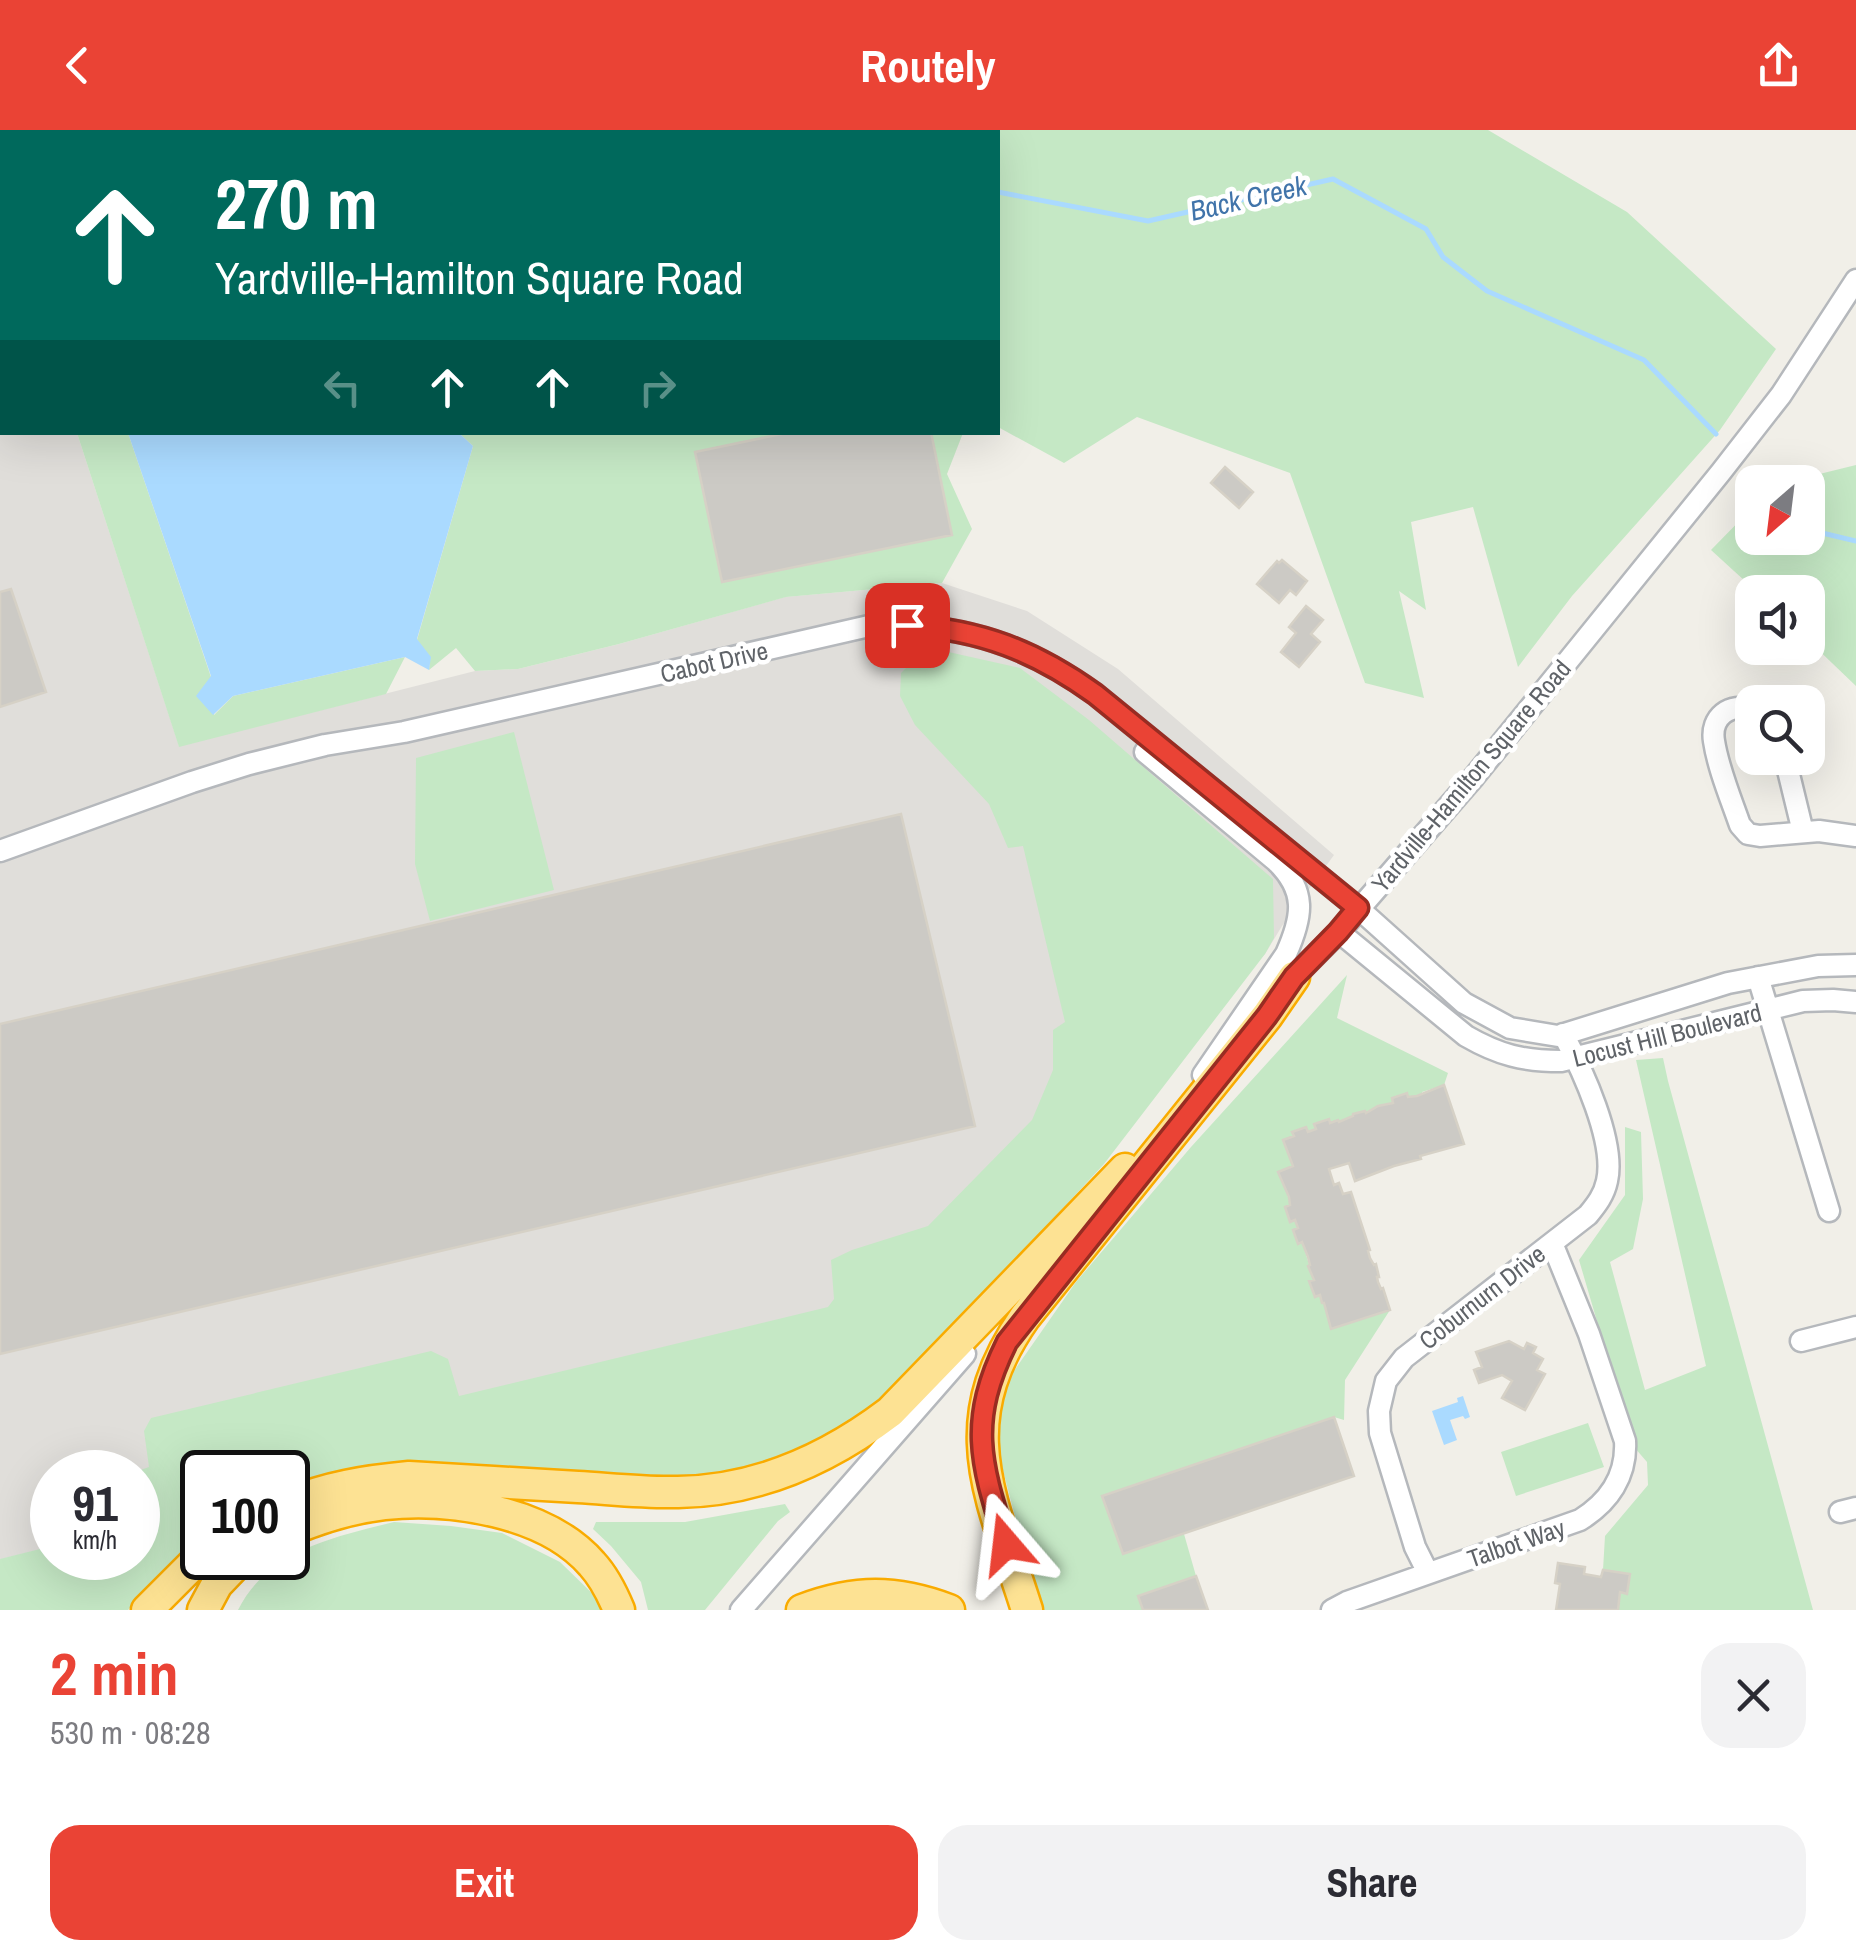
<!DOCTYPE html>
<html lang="en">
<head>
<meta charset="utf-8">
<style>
  :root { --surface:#fff; --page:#f2f2f3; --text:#2b2b33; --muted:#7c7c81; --accent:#ea4335 }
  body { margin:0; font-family:"Archivo Narrow",sans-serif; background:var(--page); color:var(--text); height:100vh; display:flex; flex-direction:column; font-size:38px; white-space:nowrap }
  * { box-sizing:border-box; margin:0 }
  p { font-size:32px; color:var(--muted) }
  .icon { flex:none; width:55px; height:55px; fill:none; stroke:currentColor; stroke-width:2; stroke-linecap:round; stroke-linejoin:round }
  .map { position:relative; height:1480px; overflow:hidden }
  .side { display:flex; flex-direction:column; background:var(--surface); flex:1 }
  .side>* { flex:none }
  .top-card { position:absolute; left:0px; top:0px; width:1000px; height:305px; box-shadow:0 10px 40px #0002; background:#00695c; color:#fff; overflow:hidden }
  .needle { width:65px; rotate:208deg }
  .controls { position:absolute; left:1735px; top:335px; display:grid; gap:20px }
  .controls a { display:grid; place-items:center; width:90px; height:90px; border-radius:20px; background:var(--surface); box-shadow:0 10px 40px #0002; font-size:50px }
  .speed { position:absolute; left:30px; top:1320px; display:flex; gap:20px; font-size:50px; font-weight:700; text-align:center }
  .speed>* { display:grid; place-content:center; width:130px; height:130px; border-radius:50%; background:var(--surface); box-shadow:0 10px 40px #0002; line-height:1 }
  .speed small { font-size:25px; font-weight:400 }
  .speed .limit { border:5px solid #111; border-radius:15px; background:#fff; color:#111 }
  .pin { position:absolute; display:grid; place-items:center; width:85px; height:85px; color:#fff; margin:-42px; border-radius:20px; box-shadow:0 5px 15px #0006 }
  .me { position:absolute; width:110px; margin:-55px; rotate:343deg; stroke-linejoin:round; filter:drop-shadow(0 0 8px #0008) }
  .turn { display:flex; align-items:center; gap:35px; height:210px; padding:0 50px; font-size:45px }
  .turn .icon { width:130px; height:130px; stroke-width:2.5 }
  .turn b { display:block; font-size:70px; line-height:85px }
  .lanes { display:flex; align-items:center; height:95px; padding:0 50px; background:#0003; justify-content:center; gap:50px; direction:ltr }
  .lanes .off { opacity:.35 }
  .round { display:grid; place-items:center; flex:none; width:105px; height:105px; border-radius:30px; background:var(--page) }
  .head { display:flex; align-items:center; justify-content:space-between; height:170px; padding:0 50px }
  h1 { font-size:60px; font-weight:800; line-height:75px; color:var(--accent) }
  .primary-button { display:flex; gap:20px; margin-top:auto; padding:20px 50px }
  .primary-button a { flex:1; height:115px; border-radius:30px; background:var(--accent); color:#fff; font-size:40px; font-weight:800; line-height:115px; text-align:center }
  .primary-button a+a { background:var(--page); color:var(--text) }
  header { display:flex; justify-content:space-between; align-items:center; height:130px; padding:0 50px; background:var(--accent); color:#fff; font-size:45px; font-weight:800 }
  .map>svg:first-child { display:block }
</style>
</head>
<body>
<header><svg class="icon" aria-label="back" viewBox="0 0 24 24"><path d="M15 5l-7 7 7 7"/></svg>Routely<svg class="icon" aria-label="share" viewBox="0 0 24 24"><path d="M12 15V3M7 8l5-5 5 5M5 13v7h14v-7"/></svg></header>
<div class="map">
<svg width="1856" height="1480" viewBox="0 0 1856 1480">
  <rect width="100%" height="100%" fill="#f1efe8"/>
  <!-- industrial -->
  <path fill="#e0deda" d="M 0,171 L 2,172 L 2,302 L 77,303 L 179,616 L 475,541 L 518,539 L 619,514 L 785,467 L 942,453 L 1027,481 L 1118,539 L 1334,725 L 1282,796 L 1265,824 L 794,1269 L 243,1291 L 138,1397 L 138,1342 L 52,1342 L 52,1428 L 0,1465 Z"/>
  <!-- green -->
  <path fill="#c5e8c5" d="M 0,0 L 1488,0 L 1627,82 L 1776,219 L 1720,300 L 1572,466 L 1518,537 L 1473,377 L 1411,392 L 1426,480 L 1399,461 L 1424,568 L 1365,553 L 1290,343 L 1137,287 L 1064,333 L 998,297 L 998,2 L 2,2 L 2,172 L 0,171 Z
    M 77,303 L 128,303 L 211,547 L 214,585 L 233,566 L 405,527 L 386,564 L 179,617 Z
    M 459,303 L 963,303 L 947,344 L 972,399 L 942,453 L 786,467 L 619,514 L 518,539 L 475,541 L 456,518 L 429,540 L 430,527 L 417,510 L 473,316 Z
    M 1856,335 L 1856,556 L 1808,510 L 1808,462 L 1757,462 L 1711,420 L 1752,378 L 1752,408 L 1808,408 L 1808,352 L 1787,352 Z
    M 944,521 L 1020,538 L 1089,590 L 1273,749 L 1274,808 L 1265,824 L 1104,1034 L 882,1273 L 823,1317 L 735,1343 L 672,1348 L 288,1361 L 288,1342 L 202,1342 L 202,1409 L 185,1421 L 128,1480 L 0,1480 L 0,1429 L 52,1416 L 52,1428 L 138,1428 L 138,1342 L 135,1342 L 149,1337 L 144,1301 L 151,1288 L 431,1221 L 448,1229 L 459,1266 L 828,1177 L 834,1169 L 831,1130 L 852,1120 L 928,1096 L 1032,990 L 1053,940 L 1053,900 L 1065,892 L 1023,716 L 1008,718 L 989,674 L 915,595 L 900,566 L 901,543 L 918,526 Z
    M 514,602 L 554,760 L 430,791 L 415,734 L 416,628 Z
    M 1347,845 L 1337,888 L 1448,943 L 1444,955 L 1422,962 L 1422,964 L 1408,967 L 1406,963 L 1392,968 L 1393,973 L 1379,976 L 1366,983 L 1364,981 C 1351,985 1345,992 1330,993 L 1328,989 L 1315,993 L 1316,999 L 1308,1002 L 1305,997 L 1293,1002 L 1294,1006 L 1283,1010 L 1293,1036 L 1278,1042 L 1286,1059 L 1290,1075 L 1285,1078 L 1290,1091 L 1295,1090 L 1298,1098 L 1293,1100 L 1298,1113 L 1302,1112 L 1314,1150 L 1310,1152 L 1314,1166 L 1320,1165 L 1324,1173 L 1331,1198 L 1390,1180 L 1345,1250 L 1344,1290 L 1334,1287 L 1103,1366 L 1123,1424 L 1184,1404 L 1196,1446 L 1139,1466 L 1143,1480 L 1039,1480 L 996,1313 L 1007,1251 L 1076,1152 L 1191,1017 Z
    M 1663,928 L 1668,951 L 1813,1480 L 1618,1480 L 1620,1462 L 1627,1463 L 1630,1444 L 1603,1440 L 1605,1406 L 1648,1355 L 1647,1332 L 1634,1317 L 1579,1130 L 1625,1065 L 1625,997 L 1641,1002 L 1643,1069 L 1633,1119 L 1610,1132 L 1645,1260 L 1706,1236 L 1636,930 Z
    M 1588,1293 L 1604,1337 L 1516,1366 L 1501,1322 Z
    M 785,1374 L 790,1382 L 778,1391 L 705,1480 L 648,1480 L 641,1452 L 611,1416 L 593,1399 L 596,1392 L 685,1392 Z
    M 394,1392 L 451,1396 L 502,1403 L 560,1432 L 597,1468 L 604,1480 L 238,1480 C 268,1420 334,1407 394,1392 Z"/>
  <!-- water -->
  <path fill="#aadaff" d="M 128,303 L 459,303 L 473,316 L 417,509 L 431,527 L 429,540 L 405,527 L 233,566 L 213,585 L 196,566 L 211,546 Z
    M 1463,1266 L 1470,1287 L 1465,1289 L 1463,1286 L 1450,1290 L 1457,1310 L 1444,1315 L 1432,1281 L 1458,1272 L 1457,1268 Z"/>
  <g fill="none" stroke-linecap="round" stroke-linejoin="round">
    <!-- stream -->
    <path stroke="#aadaff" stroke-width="5" d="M 10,0 L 27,0
      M 125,0 L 128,2
      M 998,62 L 1148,91 L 1333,49 L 1426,99 L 1443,127 L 1487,161 L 1644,230 L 1716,304
      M 1753,345 L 1762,352
      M 1808,392 L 1818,402 L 1856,411"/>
  </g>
  <!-- building -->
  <path fill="#cccac5" stroke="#d6d1c6" stroke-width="2.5" d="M 791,302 L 931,302 L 952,405 L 722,452 L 695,322 Z
    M 1225,337 L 1253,362 L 1239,378 L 1211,353 Z
    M 1282,430 L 1307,451 L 1296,465 L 1290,460 L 1279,473 L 1257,454 L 1277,431 L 1279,433 Z
    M 11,459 L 46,562 L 0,577 L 0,462 Z
    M 1306,476 L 1323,490 L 1311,504 L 1320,512 L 1299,537 L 1281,522 L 1296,503 L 1289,497 Z
    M 901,684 L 975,996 L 0,1224 L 0,894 Z
    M 1444,955 L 1464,1014 L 1420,1026 L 1421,1029 L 1394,1036 L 1355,1051 L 1349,1033 L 1329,1039 L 1334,1055 L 1339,1053 L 1343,1064 L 1351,1062 L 1370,1120 L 1368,1121 L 1370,1128 L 1374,1135 L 1376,1134 L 1379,1147 L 1377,1147 L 1378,1152 L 1381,1159 L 1383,1158 L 1390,1180 L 1331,1199 L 1324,1173 L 1322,1173 L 1320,1165 L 1315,1167 L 1309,1151 L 1314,1150 L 1308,1136 L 1310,1135 L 1308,1127 L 1302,1112 L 1298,1114 L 1293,1100 L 1298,1098 L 1295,1090 L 1290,1092 L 1285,1077 L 1290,1075 L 1289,1067 L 1278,1042 L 1293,1036 L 1283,1010 L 1294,1006 L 1292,1002 L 1306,997 L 1308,1002 L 1316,999 L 1314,994 L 1329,989 L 1330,993 L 1338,990 L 1339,992 L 1353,986 L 1353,984 L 1365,981 L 1366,983 L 1378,976 L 1393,973 L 1392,968 L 1407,963 L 1408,967 L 1417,966 Z
    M 1509,1211 L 1524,1219 L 1527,1213 L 1536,1217 L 1533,1223 L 1543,1229 L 1537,1240 L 1545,1244 L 1525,1280 L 1502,1268 L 1512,1251 L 1502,1245 L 1479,1253 L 1474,1240 L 1482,1237 L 1476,1222 Z
    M 1334,1287 L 1354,1346 L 1123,1424 L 1102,1366 Z
    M 1558,1433 L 1585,1437 L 1584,1444 L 1601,1447 L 1603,1440 L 1630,1444 L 1627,1464 L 1620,1462 L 1618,1480 L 1556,1480 L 1560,1454 L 1555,1453 Z
    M 1196,1446 L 1208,1480 L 1143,1480 L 1138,1466 Z"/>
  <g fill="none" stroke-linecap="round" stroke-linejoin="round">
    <defs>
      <path id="minor" d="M 1752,580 C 1730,572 1710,587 1714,611 C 1718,638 1731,669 1740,695 L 1748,704 L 1760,706 L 1819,701 L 1856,706
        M 1145,622 L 1276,731 C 1307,761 1303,786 1286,824 L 1203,945
        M 1785,628 L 1803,702
        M 0,721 L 192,652 L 249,634 L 325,615 L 404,602 L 869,496 C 958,492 1024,513 1095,564 L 1358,778 L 1464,873 L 1510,898 L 1558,906 L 1728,853 L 1818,836 L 1856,835
        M 1339,802 L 1466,906 C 1499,925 1523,931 1561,931 L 1803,871 L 1833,870 L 1856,872
        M 1758,847 L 1829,1081
        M 1286,855 L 1339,802 L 1474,647 L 1721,342 L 1781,265 L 1856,150
        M 1801,1211 L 1856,1197
        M 1840,1382 L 1856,1378
        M 1428,1443 L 1415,1417 L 1380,1303 L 1379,1281 L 1386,1251 L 1404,1228 L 1588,1085 C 1597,1074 1604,1065 1607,1051 C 1616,1012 1582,939 1563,904
        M 741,1480 L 965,1224
        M 1332,1480 L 1347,1472 L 1580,1390 C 1609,1372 1627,1346 1625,1311 L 1589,1204 L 1552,1113"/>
      <path id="highway" d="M 288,1374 C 326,1357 367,1351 409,1347 C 465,1350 522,1354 578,1357 C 611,1359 645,1363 678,1362 C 757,1361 828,1329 890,1282 L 1125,1039
        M 288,1401 C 319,1388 350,1378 384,1374 C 450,1367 546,1381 592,1434 C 604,1447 612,1463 619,1480
        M 147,1480 L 202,1425
        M 203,1480 L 217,1454 L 242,1428
        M 802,1480 C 855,1460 896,1460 949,1480
        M 1027,1480 C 992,1368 949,1295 1025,1187 L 1267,886 L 1294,847"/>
    </defs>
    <!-- minor casing -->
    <use href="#minor" stroke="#b5b8bc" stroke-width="25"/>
    <!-- highway casing -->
    <use href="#highway" stroke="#f9ab00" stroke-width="35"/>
    <!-- minor -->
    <use href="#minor" stroke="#fff" stroke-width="20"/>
    <!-- highway -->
    <use href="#highway" stroke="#fde293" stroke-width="30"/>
  </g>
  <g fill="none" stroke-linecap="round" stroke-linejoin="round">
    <defs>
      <path id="route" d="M 907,495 C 981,500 1035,521 1095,564 L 1358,778 L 1338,802 L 1294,847 L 1267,886 L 1007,1212 C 967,1293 981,1333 1006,1414"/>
    </defs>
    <!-- route casing -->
    <use href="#route" stroke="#982c22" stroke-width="25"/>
    <!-- route -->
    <use href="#route" stroke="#ea4335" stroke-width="18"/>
  </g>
  <g text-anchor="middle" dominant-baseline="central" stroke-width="9" stroke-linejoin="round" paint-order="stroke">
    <!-- street labels -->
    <g font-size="25" fill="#5f6368" stroke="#fff">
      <text transform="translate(714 532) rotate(-13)">Cabot Drive</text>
      <text transform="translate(1471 646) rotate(-50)">Yardville-Hamilton Square Road</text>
      <text transform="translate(1667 905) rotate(-14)">Locust Hill Boulevard</text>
      <text transform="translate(1482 1167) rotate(-38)">Coburnurn Drive</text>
      <text transform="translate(1516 1413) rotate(-19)">Talbot Way</text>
    </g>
    <!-- water labels -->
    <g font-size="28" font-style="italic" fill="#4174aa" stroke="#fff">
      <text transform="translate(1248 68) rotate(-13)">Back Creek</text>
    </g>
  </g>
</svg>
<div class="controls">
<a><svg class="needle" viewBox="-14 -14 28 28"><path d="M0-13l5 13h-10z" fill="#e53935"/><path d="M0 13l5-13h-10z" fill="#7c7c81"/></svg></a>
<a><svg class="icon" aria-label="sound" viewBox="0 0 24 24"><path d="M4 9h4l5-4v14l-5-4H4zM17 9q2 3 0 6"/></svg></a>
<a><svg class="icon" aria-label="search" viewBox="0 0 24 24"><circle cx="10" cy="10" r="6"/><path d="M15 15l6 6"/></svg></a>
</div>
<div class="speed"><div>91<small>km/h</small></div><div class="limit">100</div></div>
<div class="pin" style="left:907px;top:495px;background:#d93025"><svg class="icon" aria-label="arrive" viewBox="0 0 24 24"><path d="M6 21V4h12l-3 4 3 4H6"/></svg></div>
<svg class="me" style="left:1006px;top:1414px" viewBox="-20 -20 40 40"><path d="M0-17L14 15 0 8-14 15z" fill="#ea4335" stroke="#fff" stroke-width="4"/></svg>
<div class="top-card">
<div class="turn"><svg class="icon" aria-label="ahead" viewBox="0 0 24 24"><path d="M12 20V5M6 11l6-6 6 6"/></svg><div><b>270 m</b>Yardville-Hamilton Square Road</div></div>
<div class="lanes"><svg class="icon off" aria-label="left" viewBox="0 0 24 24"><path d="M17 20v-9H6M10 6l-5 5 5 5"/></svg><svg class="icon" aria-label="ahead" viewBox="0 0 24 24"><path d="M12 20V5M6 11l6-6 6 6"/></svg><svg class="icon" aria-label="ahead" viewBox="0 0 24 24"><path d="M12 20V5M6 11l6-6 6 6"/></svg><svg class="icon off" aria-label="right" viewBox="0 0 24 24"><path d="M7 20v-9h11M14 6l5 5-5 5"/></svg></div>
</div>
</div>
<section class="side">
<div class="head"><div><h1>2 min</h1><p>530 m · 08:28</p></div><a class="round"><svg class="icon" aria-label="close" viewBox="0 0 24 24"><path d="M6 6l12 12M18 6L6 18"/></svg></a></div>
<div class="primary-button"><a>Exit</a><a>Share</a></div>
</section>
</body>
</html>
